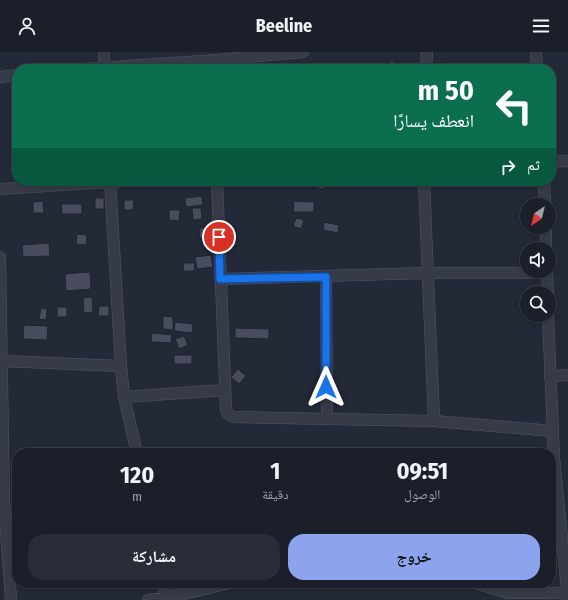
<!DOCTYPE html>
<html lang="ar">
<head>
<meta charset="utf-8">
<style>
  :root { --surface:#1b1f2a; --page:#282c36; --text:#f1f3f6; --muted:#a0a2a8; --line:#393d47; --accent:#8da3ee }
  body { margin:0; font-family:"Fira Sans Condensed","Noto Naskh Arabic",sans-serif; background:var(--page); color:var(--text); direction:rtl; height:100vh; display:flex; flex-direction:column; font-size:15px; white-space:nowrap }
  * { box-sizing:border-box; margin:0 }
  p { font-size:13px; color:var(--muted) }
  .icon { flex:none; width:22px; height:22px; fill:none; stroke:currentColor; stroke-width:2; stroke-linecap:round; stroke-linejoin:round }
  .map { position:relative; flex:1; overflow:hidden; direction:ltr }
  .panel { position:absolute; left:12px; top:396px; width:544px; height:140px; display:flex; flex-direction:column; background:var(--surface); border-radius:16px; box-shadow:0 2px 6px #0003,0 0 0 1px var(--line); direction:rtl }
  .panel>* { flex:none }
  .top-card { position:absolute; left:12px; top:12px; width:544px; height:122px; border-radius:16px; box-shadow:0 2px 6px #0003,0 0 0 1px var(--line); direction:rtl; background:#0b6e4f; color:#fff; overflow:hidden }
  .needle { width:26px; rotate:215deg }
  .fabs { position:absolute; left:520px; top:146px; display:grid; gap:8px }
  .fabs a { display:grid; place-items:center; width:36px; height:36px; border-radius:50%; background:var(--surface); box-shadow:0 2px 6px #0003,0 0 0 1px var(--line); font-size:20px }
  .pin { position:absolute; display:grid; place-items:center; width:34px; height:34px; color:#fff; margin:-17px; border:2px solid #fff; border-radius:50%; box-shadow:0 1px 4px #0007 }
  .me { position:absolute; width:44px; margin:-22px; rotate:0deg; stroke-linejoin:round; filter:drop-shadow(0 0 3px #0008) }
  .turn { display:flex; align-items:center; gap:14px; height:84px; padding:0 16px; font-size:18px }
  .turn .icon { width:52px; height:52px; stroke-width:2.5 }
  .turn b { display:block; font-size:28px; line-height:34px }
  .then { display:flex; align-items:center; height:38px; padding:0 16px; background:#0003; gap:8px; font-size:15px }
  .eta { display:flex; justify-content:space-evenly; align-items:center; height:68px; text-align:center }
  .eta b { font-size:24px; font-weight:700; line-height:28px }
  .action { display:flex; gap:8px; margin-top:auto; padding:8px 16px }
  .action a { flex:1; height:46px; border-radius:16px; background:var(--accent); color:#111; font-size:16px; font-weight:700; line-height:46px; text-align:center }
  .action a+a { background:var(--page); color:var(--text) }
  header { display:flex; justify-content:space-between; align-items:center; height:52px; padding:0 16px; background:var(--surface); font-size:18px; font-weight:700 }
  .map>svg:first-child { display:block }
</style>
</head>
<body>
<header><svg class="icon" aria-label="menu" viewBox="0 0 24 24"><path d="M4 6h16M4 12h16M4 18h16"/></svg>Beeline<svg class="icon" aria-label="person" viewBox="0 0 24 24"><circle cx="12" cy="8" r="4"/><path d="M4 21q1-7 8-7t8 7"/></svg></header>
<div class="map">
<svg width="568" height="548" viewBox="0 0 568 548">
  <rect width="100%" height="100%" fill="#242938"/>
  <!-- building -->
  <path fill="#484c5e" stroke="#1e232f" d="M 390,9 L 399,11 L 398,17 L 388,17 Z
    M 434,11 L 443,11 L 443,17 L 434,17 Z
    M 314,129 L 325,129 L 323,137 L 313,135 Z
    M 202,144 L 203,153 L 186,155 L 185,146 Z
    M 95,146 L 104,146 L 104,157 L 95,157 Z
    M 124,148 L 134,148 L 133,158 L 124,158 Z
    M 43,149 L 44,161 L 33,161 L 33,150 Z
    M 294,149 L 314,150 L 314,160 L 293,160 Z
    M 61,152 L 82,152 L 82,162 L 62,162 Z
    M 192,156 L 201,156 L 202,167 L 193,168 Z
    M 169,158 L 180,158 L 179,169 L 169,168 Z
    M 296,166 L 304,168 L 301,177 L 293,174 Z
    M 324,170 L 339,173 L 338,181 L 323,178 Z
    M 200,176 L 209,176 L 209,187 L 199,186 Z
    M 77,182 L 87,183 L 86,193 L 76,192 Z
    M 49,191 L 50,204 L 23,205 L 22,193 Z
    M 211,203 L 213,215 L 197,217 L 195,205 Z
    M 184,211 L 195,211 L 194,219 L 183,219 Z
    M 90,220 L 91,237 L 66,239 L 65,222 Z
    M 92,245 L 93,260 L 84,261 L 83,246 Z
    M 99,254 L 109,254 L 109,264 L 98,264 Z
    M 57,255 L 67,255 L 67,265 L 57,265 Z
    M 41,256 L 47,257 L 46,268 L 39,267 Z
    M 163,264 L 173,265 L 173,278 L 163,277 Z
    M 175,270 L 193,272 L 192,281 L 174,279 Z
    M 24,273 L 48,274 L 47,288 L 23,287 Z
    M 235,276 L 269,277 L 269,287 L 235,286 Z
    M 152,281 L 172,283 L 171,291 L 151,290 Z
    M 184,284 L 188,293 L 179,297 L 175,287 Z
    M 174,303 L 192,303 L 192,312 L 174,312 Z
    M 238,317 L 246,324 L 239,332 L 231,325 Z"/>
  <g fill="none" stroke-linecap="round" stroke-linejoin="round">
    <defs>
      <path id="minor" d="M 104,0 L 104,15
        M 536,0 L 537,17
        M 85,17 L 216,8 L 303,0
        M 426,17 L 427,0
        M 0,25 L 17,23
        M 551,110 L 568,109
        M 217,129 L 226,357 C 227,362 229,363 233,365 L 434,369 L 553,379
        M 424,129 L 434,369
        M 544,129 L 545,153
        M 110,130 L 121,314 L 124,345 L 137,401
        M 0,137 L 124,129
        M 546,175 L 546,197
        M 0,205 L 4,451 L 11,548
        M 547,219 L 548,241
        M 326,225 L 327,367
        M 220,227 L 427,221 L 547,221
        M 548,263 L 554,405 L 568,548
        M 2,309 L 121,314
        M 550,324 L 568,323
        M 124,345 L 225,338
        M 163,531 L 166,546 L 168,548
        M 476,531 L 508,541 L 568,541
        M 148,548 L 166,546 L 230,531"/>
    </defs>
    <!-- minor casing -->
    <use href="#minor" stroke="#525663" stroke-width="12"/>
    <!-- minor -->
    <use href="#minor" stroke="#373b48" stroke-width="11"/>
  </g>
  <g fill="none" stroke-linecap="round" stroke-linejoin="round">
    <defs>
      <path id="route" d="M 219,185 L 220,227 L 326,225 L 326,335"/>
    </defs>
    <!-- route casing -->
    <use href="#route" stroke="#114b97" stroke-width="10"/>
    <!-- route -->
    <use href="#route" stroke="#1a73e8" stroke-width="7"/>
  </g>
</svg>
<div class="fabs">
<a><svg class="needle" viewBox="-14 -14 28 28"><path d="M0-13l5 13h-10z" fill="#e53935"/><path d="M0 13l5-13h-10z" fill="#a0a2a8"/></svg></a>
<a><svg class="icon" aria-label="sound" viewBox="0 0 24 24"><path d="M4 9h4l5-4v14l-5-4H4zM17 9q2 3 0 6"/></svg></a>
<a><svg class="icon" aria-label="search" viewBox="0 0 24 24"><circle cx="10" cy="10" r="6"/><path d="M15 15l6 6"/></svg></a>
</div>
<div class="pin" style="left:219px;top:185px;background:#d93025"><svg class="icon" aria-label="arrive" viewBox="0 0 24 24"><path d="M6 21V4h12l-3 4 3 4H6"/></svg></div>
<svg class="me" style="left:326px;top:335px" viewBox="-20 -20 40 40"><path d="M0-17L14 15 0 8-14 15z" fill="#1a73e8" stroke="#fff" stroke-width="4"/></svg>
<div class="top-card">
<div class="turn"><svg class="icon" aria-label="left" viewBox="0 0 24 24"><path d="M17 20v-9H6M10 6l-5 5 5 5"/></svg><div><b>50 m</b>انعطف يسارًا</div></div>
<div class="then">ثم<svg class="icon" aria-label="right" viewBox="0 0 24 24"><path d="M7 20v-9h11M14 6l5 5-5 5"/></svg></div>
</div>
<section class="panel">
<div class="eta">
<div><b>09:51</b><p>الوصول</p></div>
<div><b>1</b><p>دقيقة</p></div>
<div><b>120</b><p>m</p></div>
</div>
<div class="action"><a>خروج</a><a>مشاركة</a></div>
</section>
</div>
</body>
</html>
